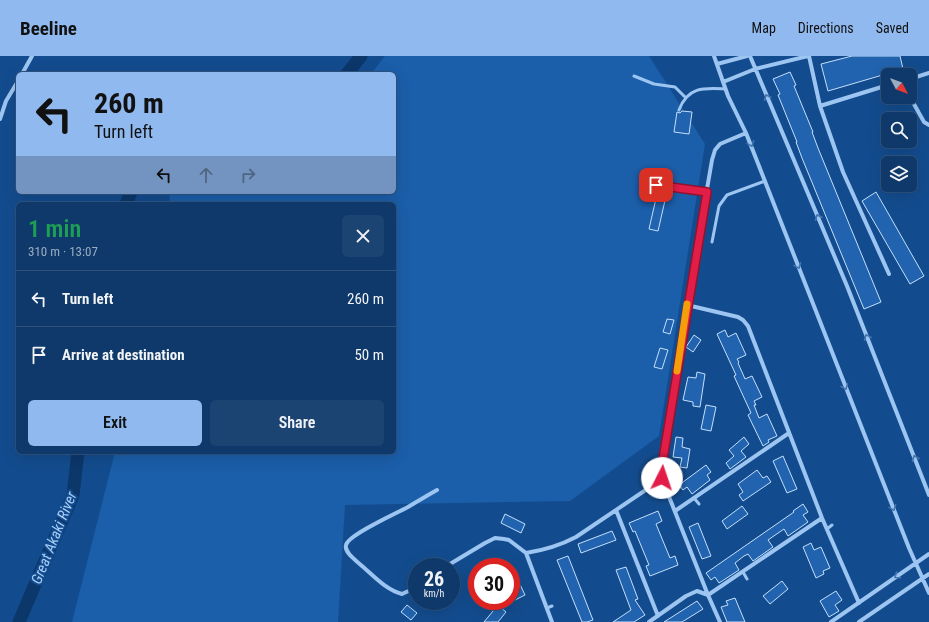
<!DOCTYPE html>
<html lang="en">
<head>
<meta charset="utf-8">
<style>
  :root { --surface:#0e396a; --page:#1c4472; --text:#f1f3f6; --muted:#9bacc1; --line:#2e537e; --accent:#90b9f0 }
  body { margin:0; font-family:"Roboto Condensed",sans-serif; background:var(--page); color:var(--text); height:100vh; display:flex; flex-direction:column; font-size:15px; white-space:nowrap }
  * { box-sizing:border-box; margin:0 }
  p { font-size:13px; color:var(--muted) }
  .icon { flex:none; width:22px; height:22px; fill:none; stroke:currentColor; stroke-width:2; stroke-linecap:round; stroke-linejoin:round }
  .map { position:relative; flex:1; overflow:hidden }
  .panel { position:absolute; left:16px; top:146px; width:380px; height:252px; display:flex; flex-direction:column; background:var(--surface); border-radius:6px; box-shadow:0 4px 16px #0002,0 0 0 1px var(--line) }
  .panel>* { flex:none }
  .top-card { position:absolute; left:16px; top:16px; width:380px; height:122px; border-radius:6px; box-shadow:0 4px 16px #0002,0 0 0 1px var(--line); background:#90b9f0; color:#111; overflow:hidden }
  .needle { width:26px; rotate:131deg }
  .buttons { position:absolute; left:881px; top:12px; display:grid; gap:8px }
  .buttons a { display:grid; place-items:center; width:36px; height:36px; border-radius:6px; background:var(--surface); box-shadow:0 4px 16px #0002,0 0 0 1px var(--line); font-size:20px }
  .speed { position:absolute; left:408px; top:502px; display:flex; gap:8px; font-size:20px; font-weight:700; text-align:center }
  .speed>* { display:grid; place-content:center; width:52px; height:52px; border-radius:50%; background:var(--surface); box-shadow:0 4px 16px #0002,0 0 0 1px var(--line); line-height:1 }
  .speed small { font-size:10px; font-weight:400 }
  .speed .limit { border:6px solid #d22; background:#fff; color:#111 }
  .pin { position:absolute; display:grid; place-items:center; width:34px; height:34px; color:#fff; margin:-17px; border-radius:8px; box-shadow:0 2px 6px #0006 }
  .me { position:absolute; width:44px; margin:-22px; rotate:4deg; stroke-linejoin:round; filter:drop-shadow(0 0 3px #0008) }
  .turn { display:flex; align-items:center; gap:14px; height:84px; padding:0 12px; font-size:18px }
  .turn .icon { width:52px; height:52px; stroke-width:2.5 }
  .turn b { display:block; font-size:28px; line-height:34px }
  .lanes { display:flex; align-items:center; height:38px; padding:0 12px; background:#0003; justify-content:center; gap:20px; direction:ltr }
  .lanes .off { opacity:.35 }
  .round { display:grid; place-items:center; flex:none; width:42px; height:42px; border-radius:6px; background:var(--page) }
  .summary { display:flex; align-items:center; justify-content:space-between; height:68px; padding:0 12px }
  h1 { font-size:24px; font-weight:600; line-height:30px; color:#1e9e55 }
  .action { display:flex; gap:8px; margin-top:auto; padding:8px 12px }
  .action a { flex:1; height:46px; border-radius:6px; background:var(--accent); color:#111; font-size:16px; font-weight:600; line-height:46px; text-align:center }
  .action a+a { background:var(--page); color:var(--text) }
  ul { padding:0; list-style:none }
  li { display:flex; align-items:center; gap:12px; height:56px; padding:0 12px; border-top:1px solid var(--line) }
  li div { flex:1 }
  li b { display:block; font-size:15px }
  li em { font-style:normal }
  header { display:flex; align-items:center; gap:24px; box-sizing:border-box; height:56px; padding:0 20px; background:var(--accent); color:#111 }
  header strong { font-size:19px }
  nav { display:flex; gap:22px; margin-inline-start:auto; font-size:14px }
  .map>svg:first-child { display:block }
</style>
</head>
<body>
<header>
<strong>Beeline</strong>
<nav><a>Map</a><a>Directions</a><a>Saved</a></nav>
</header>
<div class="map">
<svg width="929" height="566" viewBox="0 0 929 566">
  <rect width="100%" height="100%" fill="#134c8e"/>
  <!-- green -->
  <path fill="#1b5ea9" d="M 385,0 L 649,0 L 705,88 L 659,380 L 570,445 L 345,449 L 338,566 L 72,566 L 115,396 L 394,396 L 394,148 L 170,148 L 169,136 L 394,136 L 394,18 L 371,18 Z"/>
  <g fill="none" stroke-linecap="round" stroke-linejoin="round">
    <!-- river -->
    <path stroke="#0c376b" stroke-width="13" d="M 347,18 L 361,0
      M 126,148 L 131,136
      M 19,566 L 73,439 L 78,396"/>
  </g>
  <!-- building -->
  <path fill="#2163ae" stroke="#c4dffc" d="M 852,0 L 900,0 L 903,13 L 828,35 L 821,8 Z
    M 790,16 L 796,29 L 794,30 L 813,76 L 812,76 L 818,92 L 881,246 L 864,253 L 802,102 L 796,86 L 797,86 L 778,39 L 780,38 L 773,23 Z
    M 682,55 L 692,56 L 689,78 L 674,76 L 677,56 L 680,57 Z
    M 876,136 L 924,220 L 910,228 L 862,145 Z
    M 657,138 L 666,140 L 658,175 L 649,173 Z
    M 667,263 L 674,264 L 670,278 L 663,276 Z
    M 725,274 L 728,281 L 736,277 L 746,299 L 737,303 L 739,306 L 738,307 L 745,323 L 752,320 L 762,341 L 754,345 L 756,349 L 754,349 L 759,362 L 767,358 L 777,380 L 768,384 L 769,386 L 763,390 L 748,359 L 751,357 L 734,320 L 736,319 L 717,278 Z
    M 694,279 L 701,284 L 693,296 L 686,291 Z
    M 660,292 L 668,294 L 662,313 L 654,311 Z
    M 697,316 L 705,318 L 700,351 L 693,350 L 693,346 L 683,344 L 688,321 L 696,322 Z
    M 706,349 L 716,351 L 711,375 L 701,373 Z
    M 676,381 L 683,382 L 682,391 L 690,393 L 687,412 L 680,411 L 682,402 L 673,401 Z
    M 744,381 L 749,388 L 741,395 L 746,401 L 730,413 L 726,407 L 734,400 L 729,394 Z
    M 783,400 L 797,433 L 787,437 L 773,405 Z
    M 706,409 L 711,416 L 707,419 L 710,424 L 692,438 L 687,431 L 683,434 L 679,429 Z
    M 757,414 L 763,422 L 767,420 L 771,426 L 743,445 L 739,439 L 743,436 L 738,428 Z
    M 803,448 L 808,456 L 803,459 L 808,466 L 788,480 L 784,473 L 768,484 L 773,491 L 753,505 L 748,498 L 744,500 L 735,507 L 739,514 L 719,527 L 715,521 L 711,524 L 706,517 L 794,456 L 793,455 Z
    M 742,450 L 748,458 L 727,473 L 722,465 Z
    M 658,455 L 662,465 L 656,468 L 670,502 L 675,500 L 678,509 L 650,520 L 646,510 L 649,509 L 635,475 L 633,476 L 629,467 Z
    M 505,458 L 525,468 L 521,477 L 501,467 Z
    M 698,467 L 711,500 L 702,503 L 689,471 Z
    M 612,475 L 616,484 L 581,497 L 578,488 Z
    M 811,487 L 814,494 L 821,491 L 830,512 L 823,515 L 824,518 L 816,522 L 803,491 Z
    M 568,500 L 593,564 L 587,566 L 582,566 L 557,504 Z
    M 511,509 L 525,539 L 511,546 Z
    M 626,511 L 638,543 L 635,544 L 645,559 L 634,566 L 613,566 L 631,554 L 616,514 Z
    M 782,525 L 788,533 L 770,548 L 763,540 Z
    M 836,535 L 842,544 L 835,549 L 839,555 L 829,561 L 820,545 Z
    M 735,542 L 745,566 L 727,566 L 721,551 L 728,549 L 726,545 Z
    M 697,545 L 703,553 L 682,566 L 664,566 Z
    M 407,549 L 417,557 L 411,564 L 401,556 Z
    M 498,549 L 506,556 L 498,566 L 484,566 Z"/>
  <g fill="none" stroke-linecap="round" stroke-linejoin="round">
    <!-- lane -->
    <path stroke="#9dc5f1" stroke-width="3" d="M 634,20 L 654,28 L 675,31 L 686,42
      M 679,54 C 688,30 705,32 725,33
      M 656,129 L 707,136
      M 712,186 L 719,150 L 727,139 L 765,125
      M 694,442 L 699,448
      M 827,473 L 832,469
      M 743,516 L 747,523
      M 547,552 L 552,550"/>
    <!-- street -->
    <path stroke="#9dc5f1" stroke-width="4" d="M 714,0 L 728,40 L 746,77 L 909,492 L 929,537
      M 750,0 L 847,230 L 929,439
      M 809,0 L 820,50 L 843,116 L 889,218
      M 717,8 L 747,0
      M 22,18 L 32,0
      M 910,23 L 929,17
      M 723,26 L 755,13 L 808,0
      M 910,41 L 924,66 L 929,69
      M 820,50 L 888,29
      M 0,63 L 6,45 L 18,25
      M 687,249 L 738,261 L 743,264 L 748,270 L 822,462 L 859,547
      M 616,454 L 658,560
      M 675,455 L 789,377
      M 526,497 C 545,494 559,490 576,481 L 662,423
      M 445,511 L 485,487 L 495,482 L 504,483 L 509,484 L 526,497 L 552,566
      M 417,531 L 402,538 C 386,534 374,520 362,510 C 357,505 344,497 346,489 C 348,479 397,457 408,451 C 418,445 428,439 437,434
      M 649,566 L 686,540 L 697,535 L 708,539 L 822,462
      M 720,566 L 708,539 L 662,423 L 662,409 L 687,249 L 712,104 L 715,94 L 720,88 L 746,77
      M 831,566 L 929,498
      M 859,566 L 929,518"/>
  </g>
  <!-- one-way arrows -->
  <defs><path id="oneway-chevron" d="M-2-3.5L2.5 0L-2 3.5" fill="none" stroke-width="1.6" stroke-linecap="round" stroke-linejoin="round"/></defs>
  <g stroke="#4376b1">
    <use href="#oneway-chevron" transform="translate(767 41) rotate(-113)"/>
    <use href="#oneway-chevron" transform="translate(751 88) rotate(69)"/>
    <use href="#oneway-chevron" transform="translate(818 161) rotate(-113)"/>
    <use href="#oneway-chevron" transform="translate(798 210) rotate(69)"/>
    <use href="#oneway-chevron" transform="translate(867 281) rotate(-112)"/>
    <use href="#oneway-chevron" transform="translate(845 331) rotate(69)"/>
    <use href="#oneway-chevron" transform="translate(915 402) rotate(-112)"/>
    <use href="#oneway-chevron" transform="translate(893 452) rotate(69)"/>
    <use href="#oneway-chevron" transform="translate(897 520) rotate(145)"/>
  </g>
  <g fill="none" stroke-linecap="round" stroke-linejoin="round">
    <defs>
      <path id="route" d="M 656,129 L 707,136 L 662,409 L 662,422"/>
    </defs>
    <!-- route casing -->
    <use href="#route" stroke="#92132f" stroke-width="10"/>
    <!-- route -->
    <use href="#route" stroke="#e11d48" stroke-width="7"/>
    <!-- slow -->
    <path stroke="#f59e0b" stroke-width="7" d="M 677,315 L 687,248"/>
  </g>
  <g text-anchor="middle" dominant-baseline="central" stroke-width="4" stroke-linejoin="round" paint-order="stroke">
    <!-- water labels -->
    <g font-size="15" font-style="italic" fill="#a9cff8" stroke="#134c8e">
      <text transform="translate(54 482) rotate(-68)">Great Akaki River</text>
    </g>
  </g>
</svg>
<div class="buttons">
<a><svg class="needle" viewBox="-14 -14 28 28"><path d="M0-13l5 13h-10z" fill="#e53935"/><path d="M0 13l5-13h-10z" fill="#9bacc1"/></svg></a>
<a><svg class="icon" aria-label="search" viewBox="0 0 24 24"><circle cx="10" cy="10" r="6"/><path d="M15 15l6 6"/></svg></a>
<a><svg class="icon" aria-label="layers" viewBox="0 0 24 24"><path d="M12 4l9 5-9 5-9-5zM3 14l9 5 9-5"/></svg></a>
</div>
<div class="speed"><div>26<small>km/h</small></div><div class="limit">30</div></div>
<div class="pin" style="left:656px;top:129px;background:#d93025"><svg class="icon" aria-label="arrive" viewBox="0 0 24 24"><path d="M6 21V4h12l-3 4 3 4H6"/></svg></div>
<svg class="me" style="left:662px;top:422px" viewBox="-20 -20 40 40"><circle r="19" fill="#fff"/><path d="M0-13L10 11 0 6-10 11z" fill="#e11d48"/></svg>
<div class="top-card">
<div class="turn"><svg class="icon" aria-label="left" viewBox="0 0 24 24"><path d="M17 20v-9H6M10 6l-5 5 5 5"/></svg><div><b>260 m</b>Turn left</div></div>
<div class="lanes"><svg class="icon" aria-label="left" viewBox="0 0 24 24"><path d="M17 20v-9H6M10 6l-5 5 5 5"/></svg><svg class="icon off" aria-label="ahead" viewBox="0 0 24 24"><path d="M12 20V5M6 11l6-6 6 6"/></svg><svg class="icon off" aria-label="right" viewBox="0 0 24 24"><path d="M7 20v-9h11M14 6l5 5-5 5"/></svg></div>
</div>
<section class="panel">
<div class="summary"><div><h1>1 min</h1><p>310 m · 13:07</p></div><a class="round"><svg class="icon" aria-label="close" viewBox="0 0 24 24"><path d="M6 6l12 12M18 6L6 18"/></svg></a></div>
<ul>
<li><svg class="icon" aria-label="left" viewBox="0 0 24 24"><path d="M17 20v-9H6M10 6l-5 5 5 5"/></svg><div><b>Turn left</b></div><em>260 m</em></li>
<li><svg class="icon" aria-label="arrive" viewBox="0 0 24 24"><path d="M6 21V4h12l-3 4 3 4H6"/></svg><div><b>Arrive at destination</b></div><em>50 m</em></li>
</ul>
<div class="action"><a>Exit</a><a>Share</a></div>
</section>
</div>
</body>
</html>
